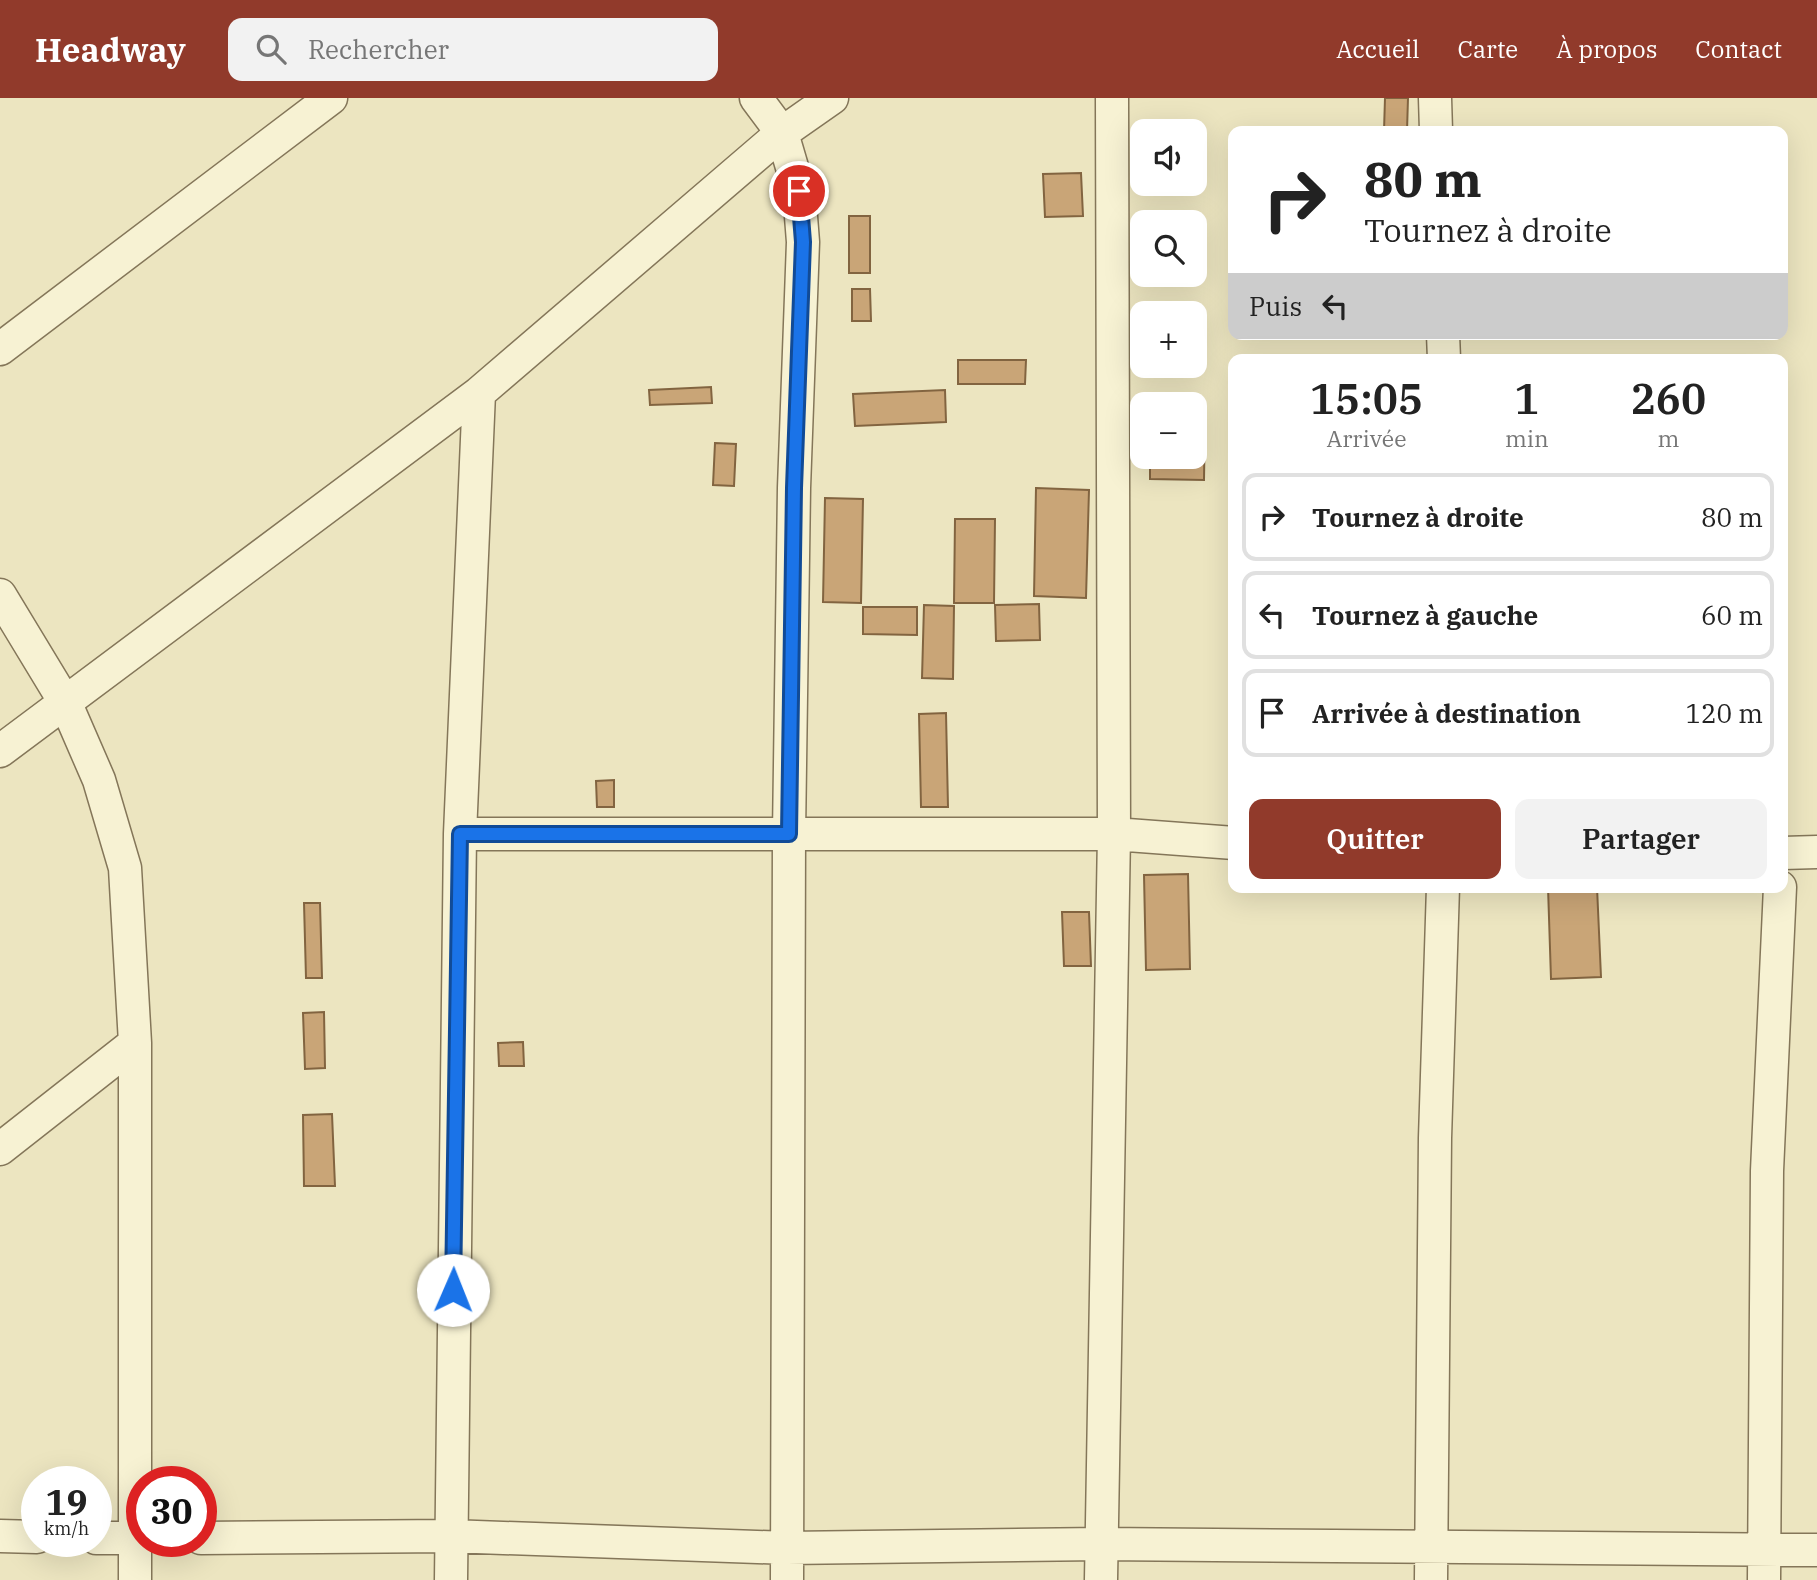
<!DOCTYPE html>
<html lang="fr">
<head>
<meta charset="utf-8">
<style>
  :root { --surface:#fff; --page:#f2f2f2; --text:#222; --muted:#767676; --line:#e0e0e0; --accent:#913a2b }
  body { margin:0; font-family:"IBM Plex Serif",serif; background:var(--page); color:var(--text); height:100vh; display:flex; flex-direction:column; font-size:26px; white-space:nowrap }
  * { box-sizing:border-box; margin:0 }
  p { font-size:23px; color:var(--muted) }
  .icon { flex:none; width:38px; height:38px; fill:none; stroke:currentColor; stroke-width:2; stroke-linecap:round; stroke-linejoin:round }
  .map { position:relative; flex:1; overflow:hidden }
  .panel { position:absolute; left:1228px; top:256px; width:560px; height:539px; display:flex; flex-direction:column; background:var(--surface); border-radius:14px; box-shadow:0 7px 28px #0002 }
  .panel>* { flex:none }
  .top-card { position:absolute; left:1228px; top:28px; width:560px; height:214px; border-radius:14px; box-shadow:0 7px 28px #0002; background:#fff; color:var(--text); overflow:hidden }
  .fabs { position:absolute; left:1130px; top:21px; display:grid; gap:14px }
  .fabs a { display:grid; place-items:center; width:77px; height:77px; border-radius:14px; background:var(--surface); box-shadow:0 7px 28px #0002; font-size:35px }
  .speed { position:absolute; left:21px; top:1368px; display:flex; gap:14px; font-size:35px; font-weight:700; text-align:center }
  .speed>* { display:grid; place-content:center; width:91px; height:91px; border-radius:50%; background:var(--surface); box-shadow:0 7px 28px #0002; line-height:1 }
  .speed small { font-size:18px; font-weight:400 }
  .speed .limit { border:10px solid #d22; background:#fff; color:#111 }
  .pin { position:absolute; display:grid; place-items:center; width:60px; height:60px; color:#fff; margin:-30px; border:4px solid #fff; border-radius:50%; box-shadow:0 2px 7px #0007 }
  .me { position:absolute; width:77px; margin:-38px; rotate:1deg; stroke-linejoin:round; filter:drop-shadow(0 0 5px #0008) }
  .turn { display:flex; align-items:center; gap:24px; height:147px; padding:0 21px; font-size:32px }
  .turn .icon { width:91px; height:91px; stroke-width:2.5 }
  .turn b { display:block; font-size:49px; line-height:60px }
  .then { display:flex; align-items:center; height:66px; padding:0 21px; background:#0003; gap:14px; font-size:26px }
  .eta { display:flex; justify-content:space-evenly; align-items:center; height:119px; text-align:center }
  .eta b { font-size:42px; font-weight:600; line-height:49px }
  .cta { display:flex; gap:14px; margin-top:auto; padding:14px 21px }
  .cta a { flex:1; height:80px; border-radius:14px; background:var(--accent); color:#fff; font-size:28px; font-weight:600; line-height:80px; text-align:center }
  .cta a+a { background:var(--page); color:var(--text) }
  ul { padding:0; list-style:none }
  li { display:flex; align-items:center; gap:21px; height:88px; margin:0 14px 10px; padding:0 7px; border:4px solid var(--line); border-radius:14px }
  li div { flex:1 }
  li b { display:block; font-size:26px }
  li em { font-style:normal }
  header { display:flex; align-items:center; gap:42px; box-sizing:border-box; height:98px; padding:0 35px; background:var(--accent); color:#fff }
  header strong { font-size:33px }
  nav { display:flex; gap:38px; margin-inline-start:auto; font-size:24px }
  .search { width:490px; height:63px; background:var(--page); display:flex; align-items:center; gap:18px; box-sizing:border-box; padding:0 24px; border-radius:14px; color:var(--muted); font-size:26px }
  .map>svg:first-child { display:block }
</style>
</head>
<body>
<header>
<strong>Headway</strong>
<div class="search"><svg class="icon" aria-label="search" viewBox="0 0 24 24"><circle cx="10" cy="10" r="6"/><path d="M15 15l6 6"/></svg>Rechercher</div>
<nav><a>Accueil</a><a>Carte</a><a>À propos</a><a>Contact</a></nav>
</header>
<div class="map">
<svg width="1817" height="1482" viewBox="0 0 1817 1482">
  <rect width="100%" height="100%" fill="#ece5c0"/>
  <!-- building -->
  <path fill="#c9a577" stroke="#826440" stroke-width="2" d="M 1385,0 L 1408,0 L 1407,33 L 1384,33 Z
    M 1081,75 L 1083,118 L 1045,119 L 1043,76 Z
    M 849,118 L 870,118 L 870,175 L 849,175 Z
    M 852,191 L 870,191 L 871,223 L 852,223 Z
    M 958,262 L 1026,262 L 1025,286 L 958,286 Z
    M 711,289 L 712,305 L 650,307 L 649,292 Z
    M 945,292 L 946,324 L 855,328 L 853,296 Z
    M 1195,314 L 1205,314 L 1204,382 L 1150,381 L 1150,359 L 1195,359 Z
    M 715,345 L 736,346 L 734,388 L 713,387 Z
    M 1036,390 L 1089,392 L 1086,500 L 1034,498 Z
    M 825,400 L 863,401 L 861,505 L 823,504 Z
    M 955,421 L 995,421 L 994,505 L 954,505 Z
    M 1039,506 L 1040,542 L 996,543 L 995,507 Z
    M 924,507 L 954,508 L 953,581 L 922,580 Z
    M 863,509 L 917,509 L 917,537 L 863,536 Z
    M 946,615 L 948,709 L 921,709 L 919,616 Z
    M 614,682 L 614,709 L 597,709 L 596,683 Z
    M 1188,776 L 1190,871 L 1146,872 L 1144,777 Z
    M 1548,789 L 1597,789 L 1601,879 L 1551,881 Z
    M 304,805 L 320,805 L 322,880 L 306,880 Z
    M 1062,814 L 1089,814 L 1091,868 L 1064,868 Z
    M 324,914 L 325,970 L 305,971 L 303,915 Z
    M 523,944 L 524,968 L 499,968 L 498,945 Z
    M 332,1016 L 335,1088 L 304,1088 L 303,1017 Z"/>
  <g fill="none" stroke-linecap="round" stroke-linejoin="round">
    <defs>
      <path id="street" d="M 756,0 L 782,35 L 799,93 L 803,144 L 794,390 L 789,736 L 787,1482
        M 1435,0 L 1436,33
        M 1443,236 L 1444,261
        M 0,251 L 331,0
        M 0,497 L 66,606 L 99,682 L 125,770 L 135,945 L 135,1482
        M 0,653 L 479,295 L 782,35 L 832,0
        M 460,736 L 1114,736 L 1234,745
        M 1783,755 L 1817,754
        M 0,1051 L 135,945
        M 0,1438 L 37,1439
        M 96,1440 L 142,1440
        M 201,1440 L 450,1438 L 787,1450 L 1101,1446 L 1817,1452
        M 451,1482 L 460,736 L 479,295
        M 1101,1482 L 1114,736 L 1112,0
        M 1431,1482 L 1435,1040 L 1443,789
        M 1764,1482 L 1767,1073 L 1780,789"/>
    </defs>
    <!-- street casing -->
    <use href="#street" stroke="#847659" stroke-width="35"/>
    <!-- street -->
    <use href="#street" stroke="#f7f2d3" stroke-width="32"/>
  </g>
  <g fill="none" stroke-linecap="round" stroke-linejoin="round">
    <defs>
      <path id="route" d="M 453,1192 L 460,736 L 789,736 L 794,390 L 803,144 L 799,93"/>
    </defs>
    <!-- route casing -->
    <use href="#route" stroke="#114b97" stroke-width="18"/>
    <!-- route -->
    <use href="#route" stroke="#1a73e8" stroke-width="12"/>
  </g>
</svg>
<div class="fabs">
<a><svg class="icon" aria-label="sound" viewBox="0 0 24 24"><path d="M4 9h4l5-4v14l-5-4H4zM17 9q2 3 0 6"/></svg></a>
<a><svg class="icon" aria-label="search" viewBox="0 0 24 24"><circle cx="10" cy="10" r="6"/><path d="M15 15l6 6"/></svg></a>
<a>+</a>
<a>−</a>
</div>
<div class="speed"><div>19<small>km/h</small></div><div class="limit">30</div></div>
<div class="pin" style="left:799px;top:93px;background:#d93025"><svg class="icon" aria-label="arrive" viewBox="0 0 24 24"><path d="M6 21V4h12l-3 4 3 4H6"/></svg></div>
<svg class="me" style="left:453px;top:1192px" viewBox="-20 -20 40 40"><circle r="19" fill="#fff"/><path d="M0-13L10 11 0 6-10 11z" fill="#1a73e8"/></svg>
<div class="top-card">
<div class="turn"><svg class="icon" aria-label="right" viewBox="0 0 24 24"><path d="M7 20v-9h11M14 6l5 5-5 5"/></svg><div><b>80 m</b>Tournez à droite</div></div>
<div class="then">Puis<svg class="icon" aria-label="left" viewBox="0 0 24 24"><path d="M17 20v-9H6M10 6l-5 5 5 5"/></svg></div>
</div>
<section class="panel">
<div class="eta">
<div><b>15:05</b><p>Arrivée</p></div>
<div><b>1</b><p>min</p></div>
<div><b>260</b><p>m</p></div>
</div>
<ul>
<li><svg class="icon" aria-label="right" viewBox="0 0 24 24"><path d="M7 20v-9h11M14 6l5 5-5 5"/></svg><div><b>Tournez à droite</b></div><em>80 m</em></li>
<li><svg class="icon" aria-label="left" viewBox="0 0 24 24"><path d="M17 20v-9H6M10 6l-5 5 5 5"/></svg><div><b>Tournez à gauche</b></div><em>60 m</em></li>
<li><svg class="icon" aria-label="arrive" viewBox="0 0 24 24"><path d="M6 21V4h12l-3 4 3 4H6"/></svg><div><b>Arrivée à destination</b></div><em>120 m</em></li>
</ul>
<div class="cta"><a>Quitter</a><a>Partager</a></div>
</section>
</div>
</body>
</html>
